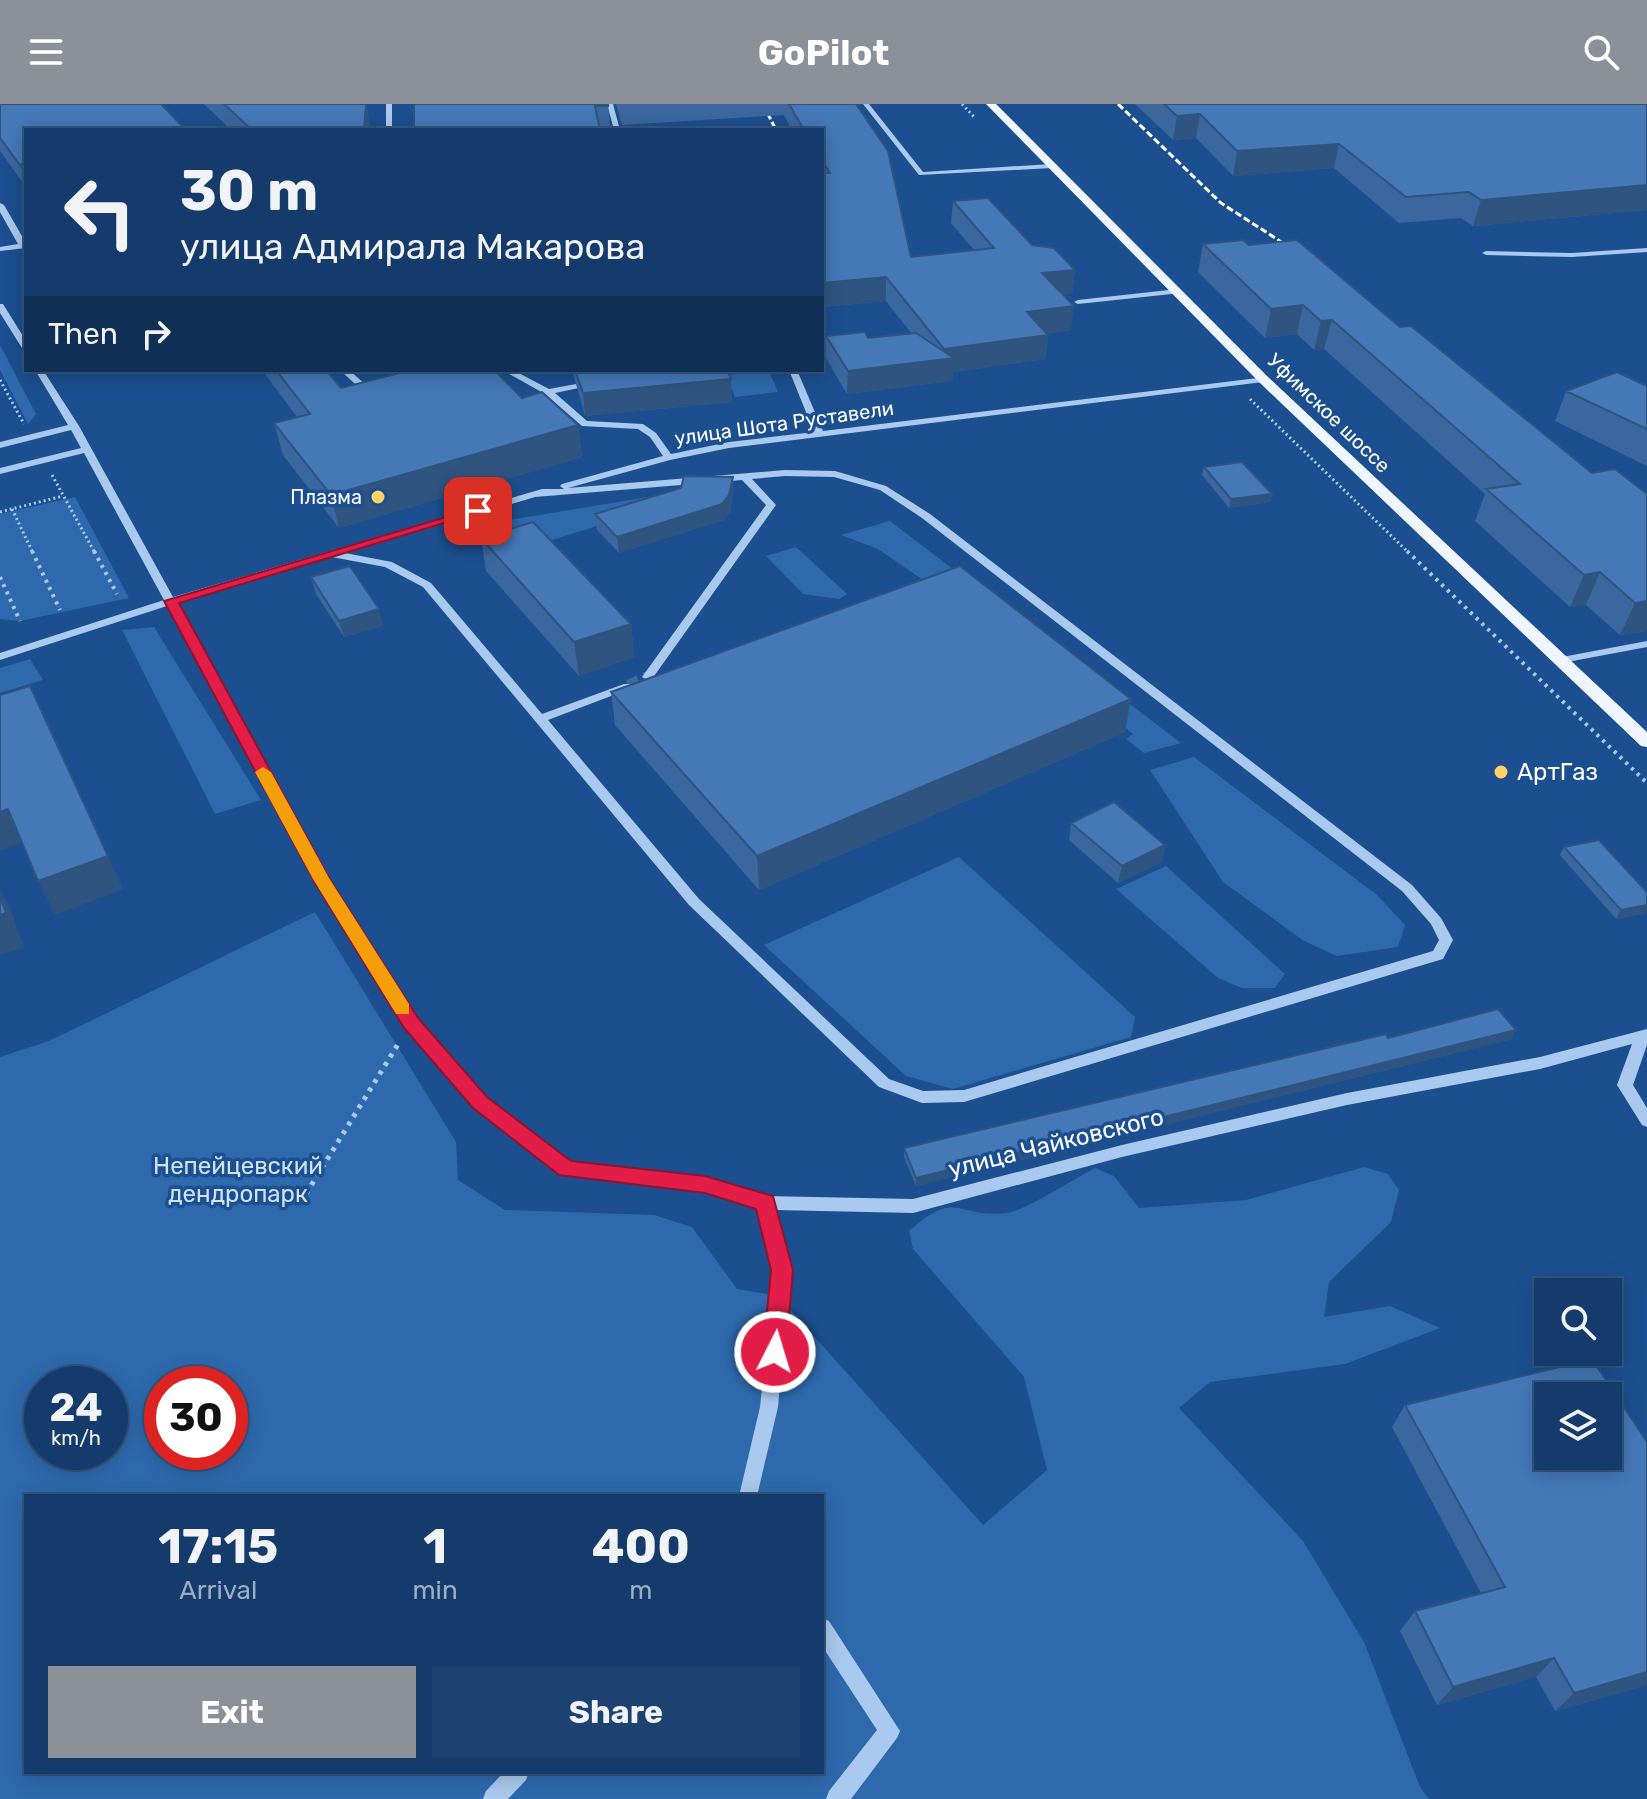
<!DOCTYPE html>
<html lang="en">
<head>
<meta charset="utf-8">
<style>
  :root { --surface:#143b6b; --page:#1d4271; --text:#f1f3f6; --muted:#9dadc1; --line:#33557e; --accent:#8c9099 }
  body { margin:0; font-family:Rubik,sans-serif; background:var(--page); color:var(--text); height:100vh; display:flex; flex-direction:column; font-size:30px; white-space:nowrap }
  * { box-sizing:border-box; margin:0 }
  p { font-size:26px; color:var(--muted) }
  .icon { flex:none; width:44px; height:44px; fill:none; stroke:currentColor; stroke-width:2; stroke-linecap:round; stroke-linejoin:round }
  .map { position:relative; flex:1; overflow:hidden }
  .panel { position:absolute; left:24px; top:1390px; width:800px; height:280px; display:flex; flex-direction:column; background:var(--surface); border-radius:0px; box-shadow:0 4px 20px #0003,0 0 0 2px var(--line) }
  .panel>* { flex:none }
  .guide { position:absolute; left:24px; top:24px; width:800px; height:244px; border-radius:0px; box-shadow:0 4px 20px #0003,0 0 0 2px var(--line); background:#143b6b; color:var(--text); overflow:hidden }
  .controls { position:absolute; left:1534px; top:1174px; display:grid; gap:16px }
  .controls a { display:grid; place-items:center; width:88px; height:88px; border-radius:0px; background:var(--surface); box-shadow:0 4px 20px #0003,0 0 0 2px var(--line); font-size:40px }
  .speed { position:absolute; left:24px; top:1262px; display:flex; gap:16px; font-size:40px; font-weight:700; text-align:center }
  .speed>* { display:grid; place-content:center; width:104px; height:104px; border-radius:50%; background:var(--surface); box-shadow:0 4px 20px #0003,0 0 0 2px var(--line); line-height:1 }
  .speed small { font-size:20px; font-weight:400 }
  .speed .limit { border:12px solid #d22; background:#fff; color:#111 }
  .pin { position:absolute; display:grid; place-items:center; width:68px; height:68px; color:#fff; margin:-34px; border-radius:16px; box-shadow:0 4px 12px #0006 }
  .me { position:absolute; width:88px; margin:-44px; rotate:5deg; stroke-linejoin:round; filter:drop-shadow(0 0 6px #0008) }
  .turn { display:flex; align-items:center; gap:28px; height:168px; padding:0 24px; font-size:36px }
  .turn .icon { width:104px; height:104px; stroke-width:2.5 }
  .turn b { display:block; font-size:56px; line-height:68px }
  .then { display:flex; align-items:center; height:76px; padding:0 24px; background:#0003; gap:16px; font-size:30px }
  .eta { display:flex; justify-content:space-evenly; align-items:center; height:136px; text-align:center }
  .eta b { font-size:48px; font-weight:700; line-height:56px }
  .action { display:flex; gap:16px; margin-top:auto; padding:16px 24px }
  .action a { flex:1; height:92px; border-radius:0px; background:var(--accent); color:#fff; font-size:32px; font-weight:700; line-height:92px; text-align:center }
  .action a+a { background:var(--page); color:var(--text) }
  header { display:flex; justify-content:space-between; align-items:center; height:104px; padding:0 24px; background:var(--accent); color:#fff; font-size:36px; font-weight:700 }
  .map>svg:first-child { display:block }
</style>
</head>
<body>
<header><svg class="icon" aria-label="menu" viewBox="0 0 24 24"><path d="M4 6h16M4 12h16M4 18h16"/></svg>GoPilot<svg class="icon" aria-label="search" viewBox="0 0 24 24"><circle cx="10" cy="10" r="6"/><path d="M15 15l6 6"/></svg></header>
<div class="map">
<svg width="1647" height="1695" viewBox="0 0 1647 1695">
  <rect width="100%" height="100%" fill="#1b4f8f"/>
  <!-- green -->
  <path fill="#2e69ad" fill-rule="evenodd" d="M 0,241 L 36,310 L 28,320 L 0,266 Z
    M 769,267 L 778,288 L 735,293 L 727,271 Z
    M 666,390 L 648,406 L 504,451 L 479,421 Z
    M 75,393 L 129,494 L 20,517 L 0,515 L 0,410 Z
    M 890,417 L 1181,639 L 1144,649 L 1126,635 L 1133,630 L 960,491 L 945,491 L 878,445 L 841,431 Z
    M 796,443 L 847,490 L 839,495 L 803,490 L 766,452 Z
    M 154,523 L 261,696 L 215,710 L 122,526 Z
    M 30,555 L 43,576 L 0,589 L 0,564 Z
    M 1194,653 L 1377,791 L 1405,821 L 1398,843 L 1337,852 L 1304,837 L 1223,778 L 1150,666 Z
    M 959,753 L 1135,913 L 1131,933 L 953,985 L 906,972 L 764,841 Z
    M 1166,762 L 1285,870 L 1275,884 L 1242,884 L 1218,874 L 1116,785 Z
    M 315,808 L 456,1038 L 458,1076 L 505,1106 L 654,1111 L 692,1123 L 737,1185 L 778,1192 L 983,1421 L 1047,1366 L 1024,1273 L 913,1145 L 909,1127 C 957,1084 956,1114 1006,1109 C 1023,1108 1077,1073 1095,1064 L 1114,1072 L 1139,1104 L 1246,1096 L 1364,1063 L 1388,1070 L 1399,1086 L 1391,1118 L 1329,1178 L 1324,1213 L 1390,1202 L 1440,1224 L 1345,1260 L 1210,1278 L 1179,1304 L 1303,1437 L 1364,1538 L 1420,1683 L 1429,1695 L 0,1695 L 0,953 L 49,937 ZM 42,1280 L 110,1280 L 110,1348 L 42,1348 ZM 162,1280 L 230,1280 L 230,1348 L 162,1348 ZM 26,1392 L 822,1392 L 822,1668 L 26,1668 Z"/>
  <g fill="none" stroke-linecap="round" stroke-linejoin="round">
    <!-- minor-tunnel -->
    <path stroke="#3d69a0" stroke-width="12" stroke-dasharray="12 6" stroke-linecap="butt" d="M 628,582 L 648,573"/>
    <!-- path-far2 -->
    <path stroke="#a9c9ee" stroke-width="3" stroke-dasharray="2 3" stroke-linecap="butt" d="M 962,0 L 975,14
      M 0,276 L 24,320
      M 1250,295 L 1409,449
      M 52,371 L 95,449
      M 12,405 L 33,449
      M 0,408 L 63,392"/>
    <!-- path-far1 -->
    <path stroke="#a9c9ee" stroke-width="4" stroke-dasharray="3 5" stroke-linecap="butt" d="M 32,447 L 60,506
      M 94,447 L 117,490
      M 1407,447 L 1647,679
      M 0,473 L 20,517"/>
    <!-- path -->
    <path stroke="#a9c9ee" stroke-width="5" stroke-dasharray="4 6" stroke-linecap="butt" d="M 301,1098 L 400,937"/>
    <!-- minor -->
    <path fill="#a9c9ee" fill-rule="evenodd" d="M 386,0 L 392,0 L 392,26 L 386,26 Z
      M 607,0 L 613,0 L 620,26 L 614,26 Z
      M 863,0 L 869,0 L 923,68 L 1052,60 L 1055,62 L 1052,64 L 919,71 Z
      M 0,99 L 4,101 L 26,139 L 26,144 L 0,147 L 0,143 L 18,140 L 0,108 Z
      M 1647,144 L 1647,148 L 1572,153 L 1486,151 L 1482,149 L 1486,147 L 1572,149 Z
      M 1178,185 L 1182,187 L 1181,189 L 1078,200 L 1074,198 L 1078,196 Z
      M 0,200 L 3,200 L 26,237 L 26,247 L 22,244 L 0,209 Z
      M 35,266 L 43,266 L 79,322 L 173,493 L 542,385 L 564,385 L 560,382 L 562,380 L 663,352 L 650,333 L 638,325 L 582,322 L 545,290 L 502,266 L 513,266 L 549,285 L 598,276 L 598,280 L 555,289 L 587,317 L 643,320 L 656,329 L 671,350 L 729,338 L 814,328 L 789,266 L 797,266 L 823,327 L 1266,273 L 1266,277 L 1263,278 L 729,344 L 670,356 L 568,384 L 785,366 L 835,367 L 886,382 L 930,410 L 1412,781 L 1441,814 L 1453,836 L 1443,855 L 964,998 L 922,999 L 879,983 L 689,801 L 423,483 L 385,463 L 332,453 L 176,499 L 327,774 L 416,915 L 485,994 L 570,1059 L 705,1073 L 765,1092 L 913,1095 L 1122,1041 L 1347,989 L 1540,953 L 1647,925 L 1647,941 L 1633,981 L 1647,1004 L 1647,1023 L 1642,1021 L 1617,981 L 1632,940 L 1540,965 L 1347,1001 L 1122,1053 L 913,1109 L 775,1106 L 790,1166 L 778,1303 L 757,1392 L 739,1392 L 760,1303 L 774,1166 L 758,1104 L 705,1087 L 560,1070 L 475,1002 L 406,923 L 316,778 L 167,502 L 0,556 L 0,549 L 164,496 L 84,349 L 0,370 L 0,364 L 81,344 L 71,326 L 0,344 L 0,338 L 68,321 ZM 785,372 L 834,373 L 880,386 L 922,414 L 1402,787 L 1431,820 L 1439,836 L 1433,847 L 964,986 L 923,987 L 889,975 L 699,795 L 548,616 L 632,584 L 632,580 L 624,580 L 542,610 L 431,479 L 392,458 L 345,449 L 535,393 L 742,376 L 766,401 L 642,573 L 648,576 L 652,575 L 776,401 L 752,375 Z
      M 340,266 L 349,266 L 374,288 L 374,292 L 368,292 Z
      M 1647,537 L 1647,543 L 1562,559 L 1556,556 L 1562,553 Z
      M 822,1514 L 829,1517 L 900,1627 L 897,1634 L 851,1695 L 826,1695 L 829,1687 L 877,1626 L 822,1542 Z
      M 504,1668 L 529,1668 L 526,1676 L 508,1695 L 483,1695 L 486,1687 Z"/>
    <!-- major -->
    <path fill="#f0f6ff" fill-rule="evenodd" d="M 986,0 L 996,0 L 1267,272 L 1647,628 L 1647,643 L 1641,642 L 1259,278 Z"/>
    <!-- rail -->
    <path stroke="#fff" stroke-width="3" stroke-dasharray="7 3" stroke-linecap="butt" d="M 763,0 L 776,26
      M 1118,0 L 1221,99 L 1300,150"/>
  </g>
  <!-- wall -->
  <path fill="#3a679d" d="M 0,0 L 26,26 L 26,83 L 0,47 Z
    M 204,0 L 366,0 L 371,26 L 231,26 Z
    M 414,0 L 608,0 L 610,22 L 600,23 Z
    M 616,0 L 856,0 L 911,153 L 974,146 L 951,119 L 953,97 L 1075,166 L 1072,189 L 1062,190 L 1071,226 L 1047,229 L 1048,231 L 1045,255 L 953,268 L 952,277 L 847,290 L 826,254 L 826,232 L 868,234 L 911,229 L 886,197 L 822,203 L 822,26 L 792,26 L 784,11 L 622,21 Z
    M 1135,0 L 1647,0 L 1647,106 L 1473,122 L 1461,114 L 1399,119 L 1334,64 L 1233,72 L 1196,34 L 1173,36 Z
    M 1203,140 L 1249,141 L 1400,223 L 1592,369 L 1647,527 L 1620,531 L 1586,501 L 1570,503 L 1475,417 L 1485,390 L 1324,245 L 1314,246 L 1297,230 L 1265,234 L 1198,168 Z
    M 262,266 L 326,266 L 341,284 L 401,269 L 398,266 L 494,266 L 522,294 L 578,321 L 582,353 L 339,424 L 283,351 L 274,319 L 297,313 Z
    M 572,266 L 727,266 L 731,275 L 732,298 L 585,312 Z
    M 1647,282 L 1647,362 L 1555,317 L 1566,287 Z
    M 1204,363 L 1272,390 L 1270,398 L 1229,404 L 1202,371 Z
    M 733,373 L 733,389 L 730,408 L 723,416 L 619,449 L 597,426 L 595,410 Z
    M 481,434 L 631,520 L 634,553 L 579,572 L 486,467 Z
    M 311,473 L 383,522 L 344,533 L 316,490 Z
    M 611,588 L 1131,595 L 1125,628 L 759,786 L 615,621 Z
    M 1071,719 L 1165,741 L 1162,758 L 1118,779 L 1069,736 Z
    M 1564,743 L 1647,788 L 1647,809 L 1616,815 L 1560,751 Z
    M 1388,934 L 1512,935 L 916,1082 L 904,1053 L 904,1044 Z
    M 1405,1301 L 1647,1581 L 1555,1607 L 1536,1573 L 1437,1601 L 1400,1527 L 1415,1507 L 1481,1489 L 1392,1323 Z"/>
  <!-- shaded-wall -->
  <path fill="#305480" d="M 366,0 L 371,26 L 364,26 Z
    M 1200,10 L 1196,34 L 1173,36 L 1177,12 Z
    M 1339,40 L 1334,64 L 1233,72 L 1237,47 Z
    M 26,57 L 26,78 L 20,61 Z
    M 1647,81 L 1647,106 L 1473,122 L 1481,96 Z
    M 1075,166 L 1072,189 L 1039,193 L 1042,169 Z
    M 886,173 L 886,197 L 822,203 L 822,179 Z
    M 1303,201 L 1297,230 L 1265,234 L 1271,205 Z
    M 1074,202 L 1071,226 L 1024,232 L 1027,208 Z
    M 1332,216 L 1324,245 L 1314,246 L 1321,217 Z
    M 1048,231 L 1045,255 L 953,268 L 952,277 L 847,290 L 848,267 L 943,255 L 944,245 Z
    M 731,275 L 732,298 L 585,312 L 583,289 Z
    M 578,321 L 582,353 L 339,424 L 331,391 Z
    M 733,373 L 733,389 L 730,408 L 723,416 L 619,449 L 617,433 Z
    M 1272,390 L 1270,398 L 1229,404 L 1231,395 Z
    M 1600,468 L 1586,501 L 1570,503 L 1584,471 Z
    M 1647,497 L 1647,527 L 1620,531 L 1635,499 Z
    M 379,505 L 383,522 L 344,533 L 339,517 Z
    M 631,520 L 634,553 L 579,572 L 574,538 Z
    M 1131,595 L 1125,628 L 759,786 L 757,752 Z
    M 45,615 L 123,785 L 55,811 L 38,777 Z
    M 8,705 L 25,738 L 0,747 L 0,708 Z
    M 1165,741 L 1162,758 L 1118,779 L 1122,762 Z
    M 0,785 L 10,804 L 24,843 L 0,851 Z
    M 1647,801 L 1647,809 L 1616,815 L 1621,806 Z
    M 1516,926 L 1512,935 L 916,1082 L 916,1074 Z
    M 1554,1554 L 1536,1573 L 1437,1601 L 1453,1583 Z
    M 1647,1568 L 1647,1581 L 1555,1607 L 1574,1589 Z"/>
  <!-- building -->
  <path fill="#4478b7" stroke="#305480" stroke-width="2" fill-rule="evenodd" d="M 0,0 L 161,0 L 186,26 L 26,26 L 26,57 L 20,61 L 0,34 Z
    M 224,0 L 366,0 L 364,26 L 252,26 Z
    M 414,0 L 608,0 L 608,2 L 595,2 L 600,26 L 414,26 Z
    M 789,0 L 856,0 L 888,47 L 911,153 L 994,144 L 953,97 L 988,94 L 1032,141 L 1054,144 L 1075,166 L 1042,169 L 1074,202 L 1027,208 L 1048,231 L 944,245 L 886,173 L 822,179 L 822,69 L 830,69 L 822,56 L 822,26 L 804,26 Z
    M 1164,0 L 1647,0 L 1647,81 L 1481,96 L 1469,88 L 1406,93 L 1339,40 L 1237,47 L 1200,10 L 1177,12 Z
    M 1243,136 L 1249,141 L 1297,136 L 1400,223 L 1411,222 L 1592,369 L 1615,365 L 1647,390 L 1647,497 L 1635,499 L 1600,468 L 1584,471 L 1486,385 L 1520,380 L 1332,216 L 1321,217 L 1303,201 L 1271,205 L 1203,140 Z
    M 865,228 L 868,234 L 916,229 L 954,254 L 848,267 L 826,232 Z
    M 276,266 L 326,266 L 341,284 L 412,266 L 494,266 L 522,294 L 542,288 L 578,321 L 331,391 L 274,319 L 310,310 Z
    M 575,266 L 727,266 L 731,275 L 583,289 Z
    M 1617,268 L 1647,282 L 1647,325 L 1566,287 Z
    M 1242,358 L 1272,390 L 1231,395 L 1204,363 Z
    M 684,372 L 733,373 L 729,391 L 722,400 L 617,433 L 595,410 L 681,384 Z
    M 533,418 L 631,520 L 574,538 L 481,434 Z
    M 350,462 L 379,505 L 339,517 L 311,473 Z
    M 960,462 L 1131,595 L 757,752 L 611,588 Z
    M 30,582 L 108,752 L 38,777 L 8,705 L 0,708 L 0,591 Z
    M 1114,698 L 1165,741 L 1122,762 L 1071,719 Z
    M 1599,736 L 1647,788 L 1647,801 L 1621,806 L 1564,743 Z
    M 0,792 L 6,809 L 0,811 Z
    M 1498,905 L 1516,926 L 916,1074 L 904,1044 L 1386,930 L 1388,934 Z
    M 1592,1255 L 1647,1338 L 1647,1568 L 1574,1589 L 1554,1554 L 1453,1583 L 1415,1507 L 1505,1483 L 1405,1301 ZM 1548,1292 L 1608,1292 L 1608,1352 L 1548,1352 Z"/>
  <!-- route -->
  <path fill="#e11d48" stroke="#92132f" stroke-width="2" d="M 473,405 L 484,407 L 179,499 L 329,774 L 418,914 L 487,993 L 571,1057 L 705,1072 L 773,1092 L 793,1166 L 786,1248 L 783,1256 L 775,1259 L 767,1256 L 763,1248 L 771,1166 L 756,1105 L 705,1089 L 559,1071 L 473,1004 L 404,924 L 315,779 L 164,497 Z"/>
  <!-- slow -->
  <path fill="#f59e0b" d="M 263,663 L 271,668 L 329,774 L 409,900 L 409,910 L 396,910 L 313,775 L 255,668 Z"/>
  <!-- markers -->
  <g fill="#ffd166" stroke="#1b4f8f" stroke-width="3">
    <circle cx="378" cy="393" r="8"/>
    <circle cx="1501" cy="668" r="8"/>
  </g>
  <g text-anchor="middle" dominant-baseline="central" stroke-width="7" stroke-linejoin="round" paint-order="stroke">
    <!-- far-street labels -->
    <g font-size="20" fill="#fff" stroke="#1b4f8f">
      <text transform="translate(1329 309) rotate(44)">Уфимское шоссе</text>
      <text transform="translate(784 319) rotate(-8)">улица Шота Руставели</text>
    </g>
    <!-- far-poi labels -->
    <g font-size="20" fill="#fff" stroke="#1b4f8f" text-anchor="end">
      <text x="362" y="393">Плазма</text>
    </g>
    <!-- poi labels -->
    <g font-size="24" fill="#fff" stroke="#1b4f8f" text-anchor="start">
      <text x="1517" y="668">АртГаз</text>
    </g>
    <!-- street labels -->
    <g font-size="24" fill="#fff" stroke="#1b4f8f">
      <text transform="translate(1056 1039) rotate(-14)">улица Чайковского</text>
    </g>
    <!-- park labels -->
    <g font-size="24" fill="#cfe3fa" stroke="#1b4f8f">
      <text x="238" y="1062">Непейцевский<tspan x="238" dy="28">дендропарк</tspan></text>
    </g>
  </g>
</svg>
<div class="controls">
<a><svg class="icon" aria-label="search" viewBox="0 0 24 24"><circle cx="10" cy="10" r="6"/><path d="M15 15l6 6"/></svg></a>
<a><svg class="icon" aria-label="layers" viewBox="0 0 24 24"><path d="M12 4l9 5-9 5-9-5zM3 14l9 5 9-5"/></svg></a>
</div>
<div class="speed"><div>24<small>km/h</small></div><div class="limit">30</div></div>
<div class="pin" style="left:478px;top:407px;background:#d93025"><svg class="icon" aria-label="arrive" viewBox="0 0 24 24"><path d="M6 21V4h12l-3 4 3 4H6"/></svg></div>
<svg class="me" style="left:775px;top:1248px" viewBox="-20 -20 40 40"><circle r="17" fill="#e11d48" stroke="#fff" stroke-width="3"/><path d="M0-11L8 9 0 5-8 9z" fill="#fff"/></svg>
<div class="guide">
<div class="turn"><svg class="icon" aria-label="left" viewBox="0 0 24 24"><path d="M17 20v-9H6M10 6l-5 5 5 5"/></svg><div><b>30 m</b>улица Адмирала Макарова</div></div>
<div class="then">Then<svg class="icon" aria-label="right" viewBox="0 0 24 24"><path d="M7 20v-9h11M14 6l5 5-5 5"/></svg></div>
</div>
<section class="panel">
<div class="eta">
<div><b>17:15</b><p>Arrival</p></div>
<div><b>1</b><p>min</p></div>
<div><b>400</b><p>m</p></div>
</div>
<div class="action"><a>Exit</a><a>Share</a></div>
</section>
</div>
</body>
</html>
